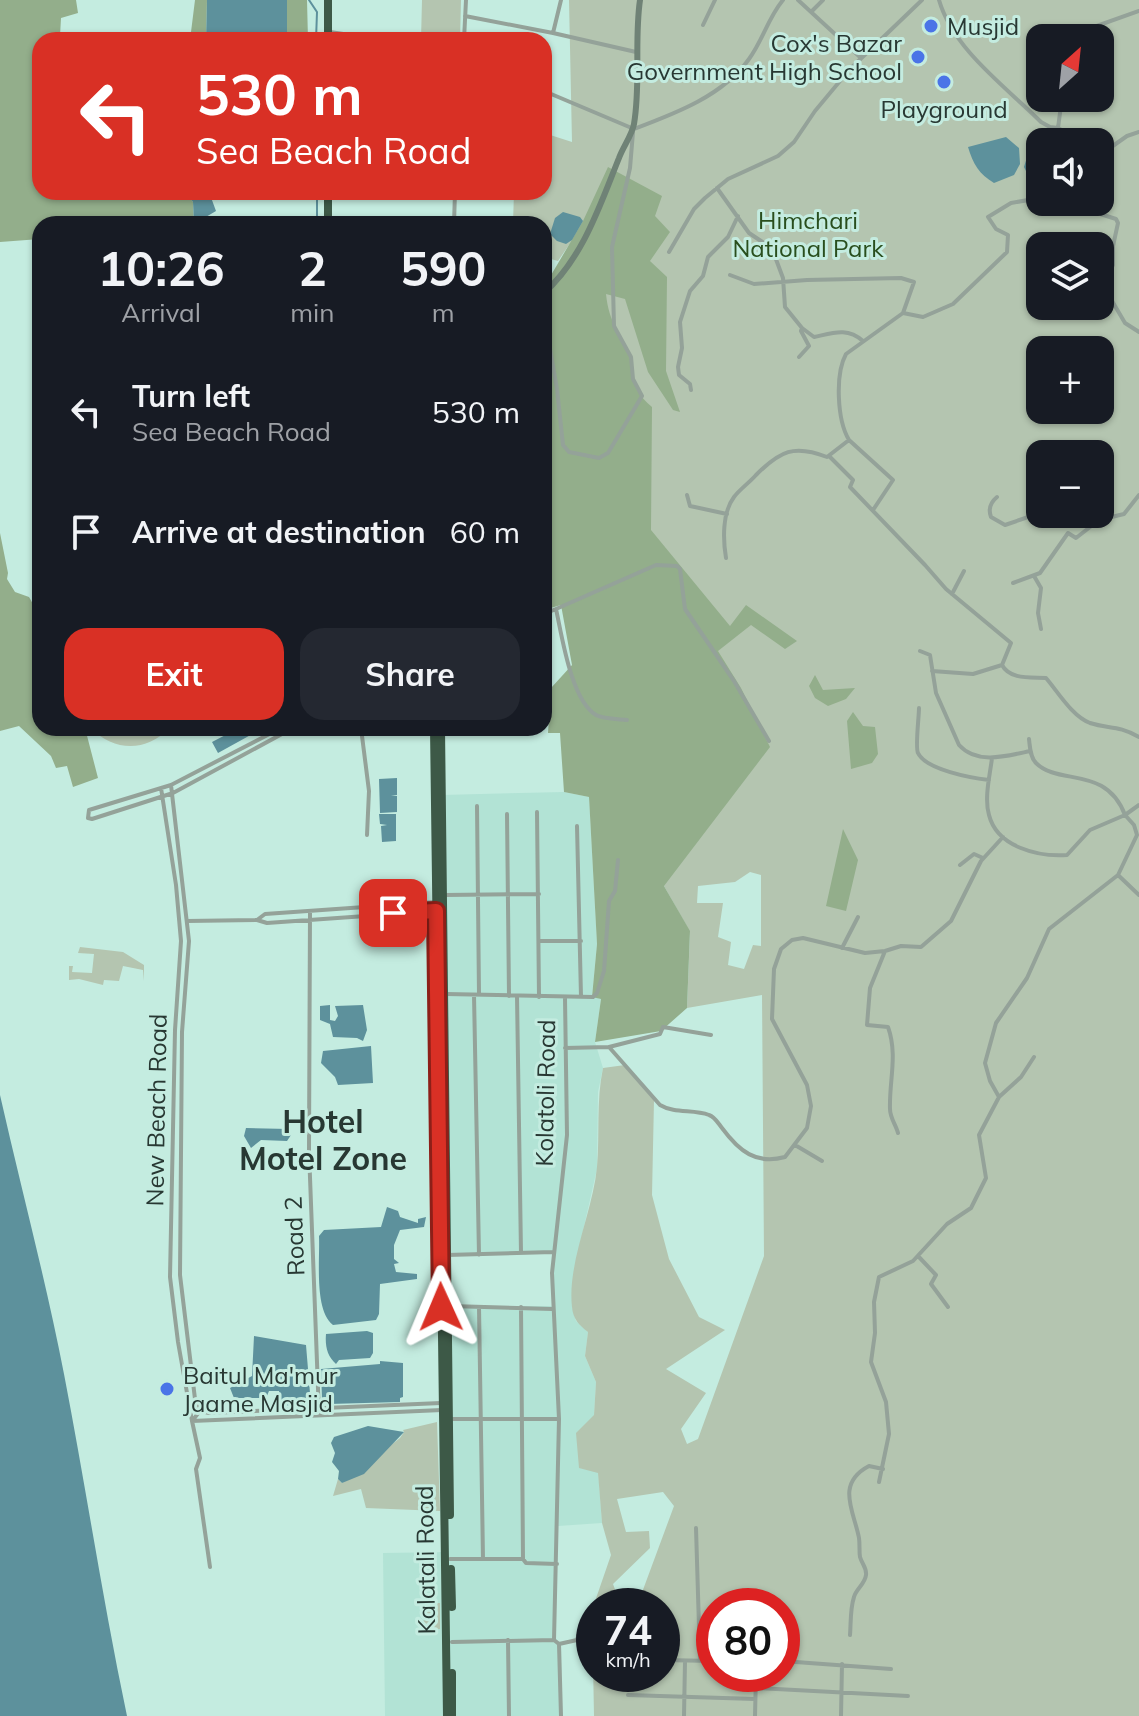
<!DOCTYPE html>
<html lang="en">
<head>
<meta charset="utf-8">
<style>
  :root { --surface:#171b24; --page:#242831; --text:#f1f3f6; --muted:#9ea1a6; --accent:#d93025 }
  body { margin:0; font-family:Mulish,sans-serif; background:var(--page); color:var(--text); height:100vh; display:flex; flex-direction:column; font-size:30px; white-space:nowrap }
  * { box-sizing:border-box; margin:0 }
  p { font-size:26px; color:var(--muted) }
  .icon { flex:none; width:44px; height:44px; fill:none; stroke:currentColor; stroke-width:2; stroke-linecap:round; stroke-linejoin:round }
  .map { position:relative; flex:1; overflow:hidden }
  .panel { position:absolute; left:32px; top:216px; width:520px; height:520px; display:flex; flex-direction:column; background:var(--surface); border-radius:24px; box-shadow:0 2px 6px #0004 }
  .panel>* { flex:none }
  .hud { position:absolute; left:32px; top:32px; width:520px; height:168px; border-radius:24px; box-shadow:0 2px 6px #0004; background:#d93025; color:#fff; overflow:hidden }
  .needle { width:52px; rotate:27deg }
  .controls { position:absolute; left:1026px; top:24px; display:grid; gap:16px }
  .controls a { display:grid; place-items:center; width:88px; height:88px; border-radius:16px; background:var(--surface); box-shadow:0 2px 6px #0004; font-size:40px }
  .speed { position:absolute; left:576px; top:1588px; display:flex; gap:16px; font-size:40px; font-weight:700; text-align:center }
  .speed>* { display:grid; place-content:center; width:104px; height:104px; border-radius:50%; background:var(--surface); box-shadow:0 2px 6px #0004; line-height:1 }
  .speed small { font-size:20px; font-weight:400 }
  .speed .limit { border:12px solid #d22; background:#fff; color:#111 }
  .pin { position:absolute; display:grid; place-items:center; width:68px; height:68px; color:#fff; margin:-34px; border-radius:16px; box-shadow:0 4px 12px #0006 }
  .me { position:absolute; width:88px; margin:-44px; rotate:359deg; stroke-linejoin:round; filter:drop-shadow(0 0 6px #0008) }
  .turn { display:flex; align-items:center; gap:28px; height:168px; padding:0 32px; font-size:36px }
  .turn .icon { width:104px; height:104px; stroke-width:2.5 }
  .turn b { display:block; font-size:56px; line-height:68px }
  .eta { display:flex; justify-content:space-evenly; align-items:center; height:136px; text-align:center }
  .eta b { font-size:48px; font-weight:700; line-height:56px }
  .action { display:flex; gap:16px; margin-top:auto; padding:16px 32px }
  .action a { flex:1; height:92px; border-radius:24px; background:var(--accent); color:#fff; font-size:32px; font-weight:700; line-height:92px; text-align:center }
  .action a+a { background:var(--page); color:var(--text) }
  ul { padding:0; list-style:none }
  li { display:flex; align-items:center; gap:24px; height:120px; padding:0 32px }
  li div { flex:1 }
  li b { display:block; font-size:30px }
  li em { font-style:normal }
  .map>svg:first-child { display:block }
</style>
</head>
<body>
<div class="map">
<svg width="1139" height="1716" viewBox="0 0 1139 1716">
  <rect width="100%" height="100%" fill="#c4ece0"/>
  <!-- built -->
  <path fill="#b2e3d5" d="M 564,792 L 589,797 L 597,944 L 592,996 L 601,999 L 595,1042 L 603,1068 L 598,1092 L 597,1169 L 576,1262 L 572,1306 L 576,1321 L 588,1332 L 585,1356 L 596,1382 L 594,1415 L 602,1523 L 558,1526 L 554,1635 L 561,1646 L 562,1716 L 385,1716 L 383,1553 L 448,1552 L 446,1306 L 552,1306 L 553,1253 L 445,1255 L 441,795 Z"/>
  <!-- green -->
  <path fill="#b4c5b0" fill-rule="evenodd" d="M 422,0 L 461,0 L 460,40 L 421,40 Z
    M 569,0 L 1139,0 L 1139,1716 L 594,1716 L 592,1610 L 611,1555 L 602,1523 L 598,1473 L 579,1468 L 576,1433 L 594,1415 L 596,1382 L 585,1356 L 588,1332 C 579,1325 573,1319 572,1307 C 567,1263 593,1211 597,1167 C 600,1134 596,1101 603,1068 L 625,1065 L 654,1100 L 652,1195 L 669,1259 L 699,1317 L 725,1330 L 666,1369 L 706,1393 L 681,1429 L 687,1444 L 698,1439 L 764,1256 L 762,995 L 687,1008 L 690,932 L 664,886 L 588,553 L 575,236 L 558,261 L 544,257 L 544,224 L 513,224 L 514,192 L 544,192 L 544,133 L 572,142 ZM 1040,38 L 1100,38 L 1100,98 L 1040,98 ZM 1040,142 L 1100,142 L 1100,202 L 1040,202 ZM 1040,246 L 1100,246 L 1100,306 L 1040,306 ZM 1040,350 L 1100,350 L 1100,410 L 1040,410 ZM 1040,454 L 1100,454 L 1100,514 L 1040,514 ZM 750,872 L 761,875 L 761,946 L 753,945 L 744,969 L 728,965 L 731,942 L 718,937 L 723,903 L 697,903 L 698,886 L 735,882 ZM 663,1492 L 674,1506 L 637,1606 L 662,1606 L 662,1674 L 594,1674 L 594,1606 L 621,1606 L 613,1584 L 650,1548 L 649,1531 L 626,1532 L 617,1499 ZM 714,1606 L 782,1606 L 782,1674 L 714,1674 Z
    M 91,728 L 169,728 C 147,752 114,752 91,728 Z
    M 80,947 L 123,952 L 144,965 L 144,981 L 143,970 L 123,966 L 119,981 L 104,980 L 103,985 L 79,979 L 69,980 L 69,966 L 73,966 L 72,972 L 92,973 L 94,954 L 78,953 Z
    M 437,1422 L 440,1511 L 366,1508 L 361,1489 L 333,1496 L 338,1479 L 342,1483 L 400,1438 L 404,1432 L 403,1430 Z
    M 423,1603 L 440,1603 L 440,1629 L 424,1629 Z"/>
  <!-- forest -->
  <path fill="#93ae8b" d="M 0,0 L 76,0 L 78,13 L 61,18 L 60,36 L 71,40 L 40,40 L 40,192 L 186,192 L 193,202 L 194,224 L 40,224 L 40,239 L 0,242 Z
    M 195,0 L 207,0 L 206,40 L 190,40 Z
    M 287,0 L 307,0 L 308,40 L 287,40 Z
    M 608,167 L 662,196 L 655,216 L 670,232 L 650,261 L 667,277 L 666,371 L 680,412 L 673,410 L 648,372 L 625,299 L 606,294 C 609,323 619,330 629,355 C 638,379 626,384 652,407 L 651,530 L 730,626 L 746,605 L 797,641 L 785,649 L 751,625 L 718,651 L 741,688 L 770,747 L 664,886 L 690,931 L 687,1008 L 661,1031 L 595,1042 L 601,999 L 592,997 L 597,944 L 589,797 L 564,792 L 560,733 L 548,733 L 551,688 L 572,665 L 561,605 L 544,610 L 544,596 L 547,595 L 544,559 L 544,287 L 583,221 Z
    M 0,533 L 8,573 L 7,579 L 15,592 L 29,597 L 40,616 L 40,728 L 85,728 L 98,778 L 73,787 L 67,766 L 56,768 L 51,756 L 19,726 L 0,731 Z
    M 815,675 L 823,690 L 855,688 L 846,699 L 828,706 L 815,698 L 809,686 Z
    M 853,712 L 863,726 L 875,727 L 878,754 L 872,763 L 851,769 L 847,721 Z
    M 843,829 L 858,860 L 846,911 L 826,906 Z"/>
  <!-- water -->
  <path fill="#5d919c" d="M 207,0 L 287,0 L 287,40 L 206,40 Z
    M 1006,137 L 1019,148 L 1020,164 L 1014,175 L 994,183 C 979,174 973,164 968,147 Z
    M 1040,144 L 1040,186 L 1032,183 L 1024,167 L 1028,154 Z
    M 186,192 L 209,192 L 216,211 L 194,224 L 193,202 Z
    M 563,212 L 580,217 L 583,221 L 572,240 L 566,244 L 557,241 L 550,234 L 555,218 Z
    M 239,728 L 263,728 L 218,753 L 212,742 Z
    M 397,778 L 397,795 L 391,796 L 397,796 L 397,812 L 380,813 L 379,779 Z
    M 379,814 L 396,814 L 396,841 L 382,842 L 381,826 L 387,825 L 380,824 Z
    M 330,1005 L 330,1020 L 335,1021 L 338,1016 L 335,1006 L 363,1005 L 367,1030 L 363,1041 L 357,1038 L 333,1037 L 330,1024 L 320,1020 L 320,1006 Z
    M 371,1046 L 373,1083 L 338,1085 L 335,1077 L 321,1063 L 323,1051 Z
    M 0,1095 C 21,1188 46,1281 64,1374 C 86,1488 103,1602 127,1716 L 0,1716 Z
    M 246,1128 L 289,1129 L 291,1135 L 287,1141 L 261,1140 L 251,1148 L 244,1136 Z
    M 387,1207 L 398,1211 L 400,1217 L 418,1223 L 418,1219 L 426,1217 L 424,1227 L 400,1230 L 394,1245 L 394,1259 L 399,1263 L 394,1264 L 396,1272 L 417,1274 L 417,1279 L 380,1284 L 379,1314 L 376,1320 L 333,1325 C 314,1310 320,1261 319,1236 L 324,1230 L 381,1227 Z
    M 367,1331 L 373,1333 L 373,1353 L 370,1358 L 339,1360 L 336,1364 C 327,1356 325,1346 326,1334 Z
    M 254,1336 L 306,1345 L 310,1393 L 306,1406 L 280,1405 L 279,1391 L 269,1391 L 266,1398 L 234,1398 L 230,1388 L 252,1376 Z
    M 380,1361 L 403,1363 L 403,1397 L 400,1398 L 400,1402 L 329,1404 L 322,1399 L 321,1369 L 380,1364 Z
    M 368,1426 L 404,1432 L 364,1474 L 342,1483 L 338,1479 L 339,1471 L 332,1462 L 335,1453 L 331,1443 L 334,1437 Z"/>
  <g fill="none" stroke-linecap="round" stroke-linejoin="round">
    <!-- stream -->
    <path stroke="#5d919c" stroke-width="2" d="M 309,0 L 317,12 L 316,40
      M 317,192 L 317,224"/>
    <!-- street -->
    <path stroke="#94a299" stroke-width="4" d="M 561,0 L 553,33 L 636,52
      M 798,0 L 861,58
      M 939,0 C 953,49 1006,87 1041,122 L 1050,127 L 1058,128 L 1083,142
      M 812,11 L 823,0
      M 465,16 L 553,33
      M 703,25 L 715,0
      M 330,32 L 383,40
      M 1063,38 L 1139,11
      M 464,40 L 466,0
      M 544,91 L 634,129
      M 1058,128 L 1062,98
      M 634,129 C 674,114 723,96 749,59 C 763,40 768,18 783,0
      M 1100,155 L 1127,136 L 1139,132
      M 717,188 L 749,233 L 767,245 L 774,254 L 783,278 L 785,307 L 802,328 L 814,337 C 833,333 847,327 863,341
      M 1087,202 L 1091,211 L 1116,219 L 1118,223 L 1113,246 L 1113,265 L 1106,280 L 1108,294 L 1125,323 L 1139,332
      M 454,224 L 455,192
      M 669,252 L 694,209 L 705,198 L 728,179 L 778,156 L 794,142 L 815,111 L 850,69 L 922,0
      M 730,275 L 754,284 L 807,280 L 901,278 L 914,282 L 903,313 L 923,317 L 953,304 L 1007,252 L 1008,235 L 996,229 L 988,217 L 1011,203 L 1040,198
      M 544,314 L 557,389 L 563,445 L 569,452 L 599,458 L 608,453 L 642,396 L 633,379 L 631,357 L 614,326 L 613,287 L 612,247 L 630,168 L 633,132
      M 799,357 L 809,346 L 801,331 L 802,328
      M 691,390 L 690,384 L 679,375 L 678,367 L 682,348 L 680,322 L 690,291 L 703,276 L 708,257 L 728,237 L 738,216
      M 849,440 L 893,480 L 873,510
      M 829,456 L 853,480 L 850,487 L 925,565 L 946,589 L 1011,643 L 1002,665
      M 687,495 L 690,506 L 727,514
      M 997,497 C 991,502 988,509 991,517 L 1005,525 L 1040,513
      M 1072,514 L 1090,526
      M 726,558 C 723,540 722,513 734,497 C 740,489 749,483 756,475 C 780,451 794,444 827,457 L 849,440 C 837,420 835,374 846,354 L 903,313
      M 1034,576 L 1041,588 L 1038,613 L 1041,629
      M 1013,583 L 1040,573 L 1068,533 L 1076,538 L 1099,520 L 1124,514 L 1139,495
      M 952,594 L 964,571
      M 556,609 L 656,565 L 677,566 L 680,569 L 685,609 L 734,681 L 769,741
      M 544,614 L 556,609 C 562,636 571,700 596,715 C 603,719 618,719 627,720
      M 920,651 L 930,655 L 936,693 L 959,745 C 977,765 1007,756 1030,751
      M 932,671 L 973,674 L 1002,665 C 1010,680 1031,677 1046,678 C 1058,692 1072,716 1090,723 C 1109,729 1118,725 1139,737
      M 919,708 C 919,717 915,748 918,753 C 926,770 972,778 989,780
      M 281,728 L 171,785 L 89,810 L 88,818 L 92,819 L 173,793 L 293,728
      M 361,728 L 369,791 L 367,835
      M 992,758 C 990,775 984,798 989,815 C 997,847 1038,857 1067,855 L 1090,830 L 1125,815 C 1106,765 1059,786 1036,763 C 1030,757 1030,747 1029,739
      M 171,785 L 189,941 L 182,1032 L 180,1275 L 195,1399 L 200,1411
      M 161,788 L 176,885 L 181,941 L 175,1030 L 170,1277 L 178,1342 L 192,1421 L 442,1410
      M 1139,805 L 1125,815 L 1134,825 L 1137,835 L 1118,875 L 1139,895
      M 477,806 L 479,995
      M 537,812 L 539,997
      M 507,814 L 509,996
      M 577,826 L 581,997
      M 960,865 L 974,854 L 983,858
      M 445,895 L 539,894
      M 310,911 L 309,1151 L 319,1415
      M 257,920 L 265,914 L 436,902
      M 187,921 L 257,920 L 267,923 L 436,911
      M 539,941 L 581,941
      M 842,948 L 858,917
      M 885,951 L 870,988 L 867,1025 L 888,1027 C 898,1055 889,1081 890,1109 C 890,1118 896,1125 898,1133
      M 446,994 L 593,997 L 597,993 L 604,971 L 609,901 L 615,891 L 618,860
      M 474,995 L 479,1255
      M 517,996 L 521,1253
      M 609,1047 L 660,1034 L 663,1027 L 711,1035
      M 565,1048 L 609,1047 L 660,1105 C 675,1114 693,1109 709,1115 C 715,1117 718,1123 722,1128 C 739,1151 756,1165 785,1157 L 807,1128 L 811,1106 L 807,1085 L 772,1019 L 774,969 L 781,949 L 792,940 L 803,938 L 865,953 L 885,951 L 901,946 L 921,947 L 951,921 L 981,861 L 1003,837
      M 999,1097 L 1021,1077 L 1034,1057
      M 795,1145 L 822,1161
      M 447,1255 L 553,1252
      M 918,1256 L 936,1275 L 931,1284 L 948,1307
      M 450,1306 L 552,1309
      M 479,1307 L 483,1559
      M 521,1307 L 523,1559
      M 200,1411 L 209,1413 L 441,1403
      M 200,1411 L 192,1421 L 200,1458 L 196,1469 L 210,1567
      M 449,1419 L 559,1419
      M 879,1482 L 889,1434 L 886,1402 L 871,1362 L 875,1333 L 874,1302 L 879,1277 L 913,1261 L 947,1224 L 971,1208 L 986,1178 L 979,1135 L 999,1097 L 990,1081 L 985,1063 L 996,1023 L 1027,978 L 1049,929 L 1118,875
      M 696,1528 L 700,1660
      M 450,1559 L 523,1559 L 526,1563 L 557,1564
      M 850,1635 C 851,1623 850,1609 854,1597 C 856,1589 865,1584 866,1575 C 867,1568 862,1564 860,1557 C 859,1551 860,1545 859,1538 C 854,1511 835,1484 869,1466 L 883,1469
      M 508,1640 L 509,1716
      M 452,1642 L 554,1640
      M 559,1644 L 577,1640 L 581,1627
      M 662,1660 L 714,1661
      M 782,1661 L 891,1669
      M 755,1688 L 908,1696
      M 628,1695 L 755,1699
      M 561,1716 L 559,1644 L 554,1640 L 559,1419 L 552,1273 L 567,1135 L 565,998
      M 684,1716 L 685,1661
      M 755,1716 L 756,1674
      M 841,1716 L 842,1664"/>
    <!-- secondary -->
    <path stroke="#6f8276" stroke-width="6" d="M 544,293 C 583,258 600,205 619,158 C 623,147 632,135 634,124 C 641,83 634,41 640,0"/>
    <!-- highway -->
    <path stroke="#3d5947" stroke-width="8" d="M 328,0 L 328,40
      M 328,192 L 328,224
      M 434,728 L 447,1716
      M 441,728 L 450,1515
      M 451,1569 L 452,1607
      M 452,1673 L 452,1716"/>
  </g>
  <g fill="none" stroke-linecap="round" stroke-linejoin="round">
    <defs>
      <path id="route" d="M 393,913 L 436,911 L 441,1307"/>
    </defs>
    <!-- route casing -->
    <use href="#route" stroke="#8d1f18" stroke-width="20"/>
    <!-- route -->
    <use href="#route" stroke="#d93025" stroke-width="14"/>
  </g>
  <!-- markers -->
  <g fill="#4a74e7" stroke="#c4ece0" stroke-width="3">
    <circle cx="931" cy="26" r="8"/>
    <circle cx="918" cy="57" r="8"/>
    <circle cx="944" cy="82" r="8"/>
    <circle cx="167" cy="1389" r="8"/>
  </g>
  <g text-anchor="middle" dominant-baseline="central" stroke-width="6" stroke-linejoin="round" paint-order="stroke">
    <!-- poi labels -->
    <g font-size="24" fill="#283833" stroke="#c4ece0" text-anchor="start">
      <text x="947" y="26">Musjid</text>
      <text x="902" y="43" text-anchor="end">Cox's Bazar<tspan x="902" dy="28">Government High School</tspan></text>
      <text x="944" y="109" text-anchor="middle">Playground</text>
      <text x="183" y="1375">Baitul Ma'mur<tspan x="183" dy="28">Jaame Masjid</tspan></text>
    </g>
    <!-- park labels -->
    <g font-size="24" fill="#294e1d" stroke="#c4ece0">
      <text x="808" y="220">Himchari<tspan x="808" dy="28">National Park</tspan></text>
    </g>
    <!-- street labels -->
    <g font-size="24" fill="#283833" stroke="#c4ece0">
      <text transform="translate(545 1093) rotate(-89)">Kolatoli Road</text>
      <text transform="translate(156 1110) rotate(-89)">New Beach Road</text>
      <text transform="translate(294 1236) rotate(-92)">Road 2</text>
      <text transform="translate(425 1560) rotate(-91)">Kalatali Road</text>
    </g>
    <!-- district labels -->
    <g font-size="32" font-weight="bold" fill="#283833" stroke="#c4ece0">
      <text x="323" y="1121">Hotel<tspan x="323" dy="37">Motel Zone</tspan></text>
    </g>
  </g>
</svg>
<div class="controls">
<a><svg class="needle" viewBox="-14 -14 28 28"><path d="M0-13l5 13h-10z" fill="#e53935"/><path d="M0 13l5-13h-10z" fill="#9ea1a6"/></svg></a>
<a><svg class="icon" aria-label="sound" viewBox="0 0 24 24"><path d="M4 9h4l5-4v14l-5-4H4zM17 9q2 3 0 6"/></svg></a>
<a><svg class="icon" aria-label="layers" viewBox="0 0 24 24"><path d="M12 4l9 5-9 5-9-5zM3 14l9 5 9-5"/></svg></a>
<a>+</a>
<a>−</a>
</div>
<div class="speed"><div>74<small>km/h</small></div><div class="limit">80</div></div>
<div class="pin" style="left:393px;top:913px;background:#d93025"><svg class="icon" aria-label="arrive" viewBox="0 0 24 24"><path d="M6 21V4h12l-3 4 3 4H6"/></svg></div>
<svg class="me" style="left:441px;top:1307px" viewBox="-20 -20 40 40"><path d="M0-17L14 15 0 8-14 15z" fill="#d93025" stroke="#fff" stroke-width="4"/></svg>
<div class="hud">
<div class="turn"><svg class="icon" aria-label="left" viewBox="0 0 24 24"><path d="M17 20v-9H6M10 6l-5 5 5 5"/></svg><div><b>530 m</b>Sea Beach Road</div></div>
</div>
<section class="panel">
<div class="eta">
<div><b>10:26</b><p>Arrival</p></div>
<div><b>2</b><p>min</p></div>
<div><b>590</b><p>m</p></div>
</div>
<ul>
<li><svg class="icon" aria-label="left" viewBox="0 0 24 24"><path d="M17 20v-9H6M10 6l-5 5 5 5"/></svg><div><b>Turn left</b><p>Sea Beach Road</p></div><em>530 m</em></li>
<li><svg class="icon" aria-label="arrive" viewBox="0 0 24 24"><path d="M6 21V4h12l-3 4 3 4H6"/></svg><div><b>Arrive at destination</b></div><em>60 m</em></li>
</ul>
<div class="action"><a>Exit</a><a>Share</a></div>
</section>
</div>
</body>
</html>
